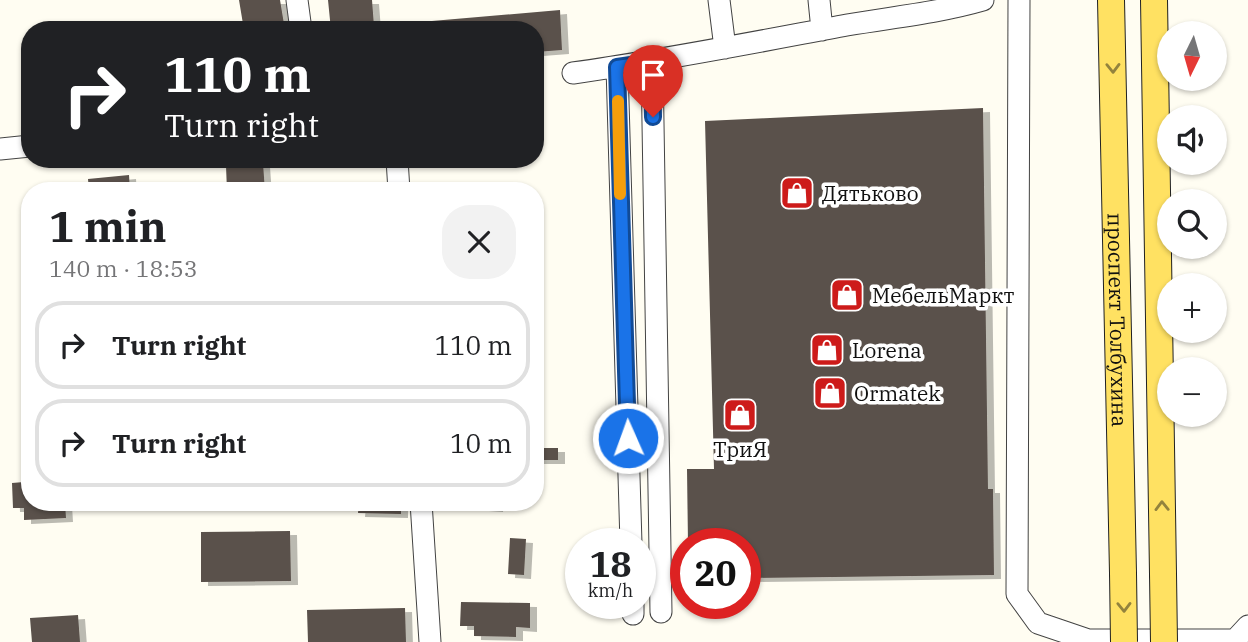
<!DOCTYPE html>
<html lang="en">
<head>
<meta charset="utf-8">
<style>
  :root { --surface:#fff; --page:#f2f2f2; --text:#202124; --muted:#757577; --line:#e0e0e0 }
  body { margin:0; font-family:"IBM Plex Serif",serif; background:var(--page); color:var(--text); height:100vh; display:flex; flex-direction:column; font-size:26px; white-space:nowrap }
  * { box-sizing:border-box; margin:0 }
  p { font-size:23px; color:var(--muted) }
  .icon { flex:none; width:38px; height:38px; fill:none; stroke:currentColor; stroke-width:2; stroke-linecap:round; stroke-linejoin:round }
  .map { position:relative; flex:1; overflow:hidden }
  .side { position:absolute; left:21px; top:182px; width:523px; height:329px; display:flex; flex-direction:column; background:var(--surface); border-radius:28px; box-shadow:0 2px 5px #0004 }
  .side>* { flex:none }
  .top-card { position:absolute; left:21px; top:21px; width:523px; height:147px; border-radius:28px; box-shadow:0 2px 5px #0004; background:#202124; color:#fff; overflow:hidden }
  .needle { width:46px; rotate:185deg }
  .fabs { position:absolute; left:1157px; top:21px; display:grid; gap:14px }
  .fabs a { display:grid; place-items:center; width:70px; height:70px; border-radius:50%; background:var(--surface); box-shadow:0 2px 5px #0004; font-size:35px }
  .speed { position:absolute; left:565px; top:528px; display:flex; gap:14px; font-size:35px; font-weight:700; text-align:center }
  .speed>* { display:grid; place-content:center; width:91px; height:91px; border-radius:50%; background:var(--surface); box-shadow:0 2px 5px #0004; line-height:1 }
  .speed small { font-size:18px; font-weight:400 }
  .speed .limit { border:10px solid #d22; background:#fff; color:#111 }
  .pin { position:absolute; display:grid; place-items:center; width:60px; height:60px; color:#fff; margin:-72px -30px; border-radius:50% 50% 50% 0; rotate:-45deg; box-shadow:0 0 7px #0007 }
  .pin .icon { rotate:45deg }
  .me { position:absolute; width:77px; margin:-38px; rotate:358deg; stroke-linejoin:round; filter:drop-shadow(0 0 5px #0008) }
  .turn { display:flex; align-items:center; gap:24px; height:147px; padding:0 28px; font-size:32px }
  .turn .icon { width:91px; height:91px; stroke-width:2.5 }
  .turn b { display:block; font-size:49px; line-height:60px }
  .round { display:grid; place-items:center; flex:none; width:74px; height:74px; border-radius:28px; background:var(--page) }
  .headline { display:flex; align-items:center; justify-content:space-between; height:119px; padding:0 28px }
  h1 { font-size:42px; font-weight:700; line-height:52px }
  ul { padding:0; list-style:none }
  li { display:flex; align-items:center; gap:21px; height:88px; margin:0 14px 10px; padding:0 14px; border:4px solid var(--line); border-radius:28px }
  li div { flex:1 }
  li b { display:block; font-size:26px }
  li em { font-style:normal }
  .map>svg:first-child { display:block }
</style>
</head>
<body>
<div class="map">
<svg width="1248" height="642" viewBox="0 0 1248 642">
  <defs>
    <filter id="shadow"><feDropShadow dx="7" dy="4" stdDeviation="0" flood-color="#0004"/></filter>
  </defs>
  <rect width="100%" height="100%" fill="#fffdf2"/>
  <!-- building -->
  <path fill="#5a514b" filter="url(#shadow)" d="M 239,0 L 280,0 L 285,30 L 244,30 Z
    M 328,0 L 372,0 L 374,26 L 560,10 L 562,50 L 536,52 L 536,30 L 331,30 Z
    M 983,108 L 988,489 L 993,489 L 994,575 L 746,578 L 746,544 L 688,544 L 687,469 L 714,469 L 705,121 Z
    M 263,163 L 265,191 L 227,191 L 226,166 Z
    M 129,175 L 130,191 L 89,191 L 88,179 Z
    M 536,448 L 558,448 L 558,460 L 536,460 Z
    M 23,473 L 30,473 L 30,502 L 65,502 L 66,518 L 24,520 L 24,508 L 13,508 L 12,483 L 24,482 Z
    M 359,502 L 401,502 L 401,514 L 358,513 Z
    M 455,502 L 497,502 L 496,508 L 454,505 Z
    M 290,531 L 291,581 L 201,582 L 201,532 Z
    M 510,538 L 526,539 L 524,575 L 508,574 Z
    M 461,602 L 530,603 L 530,628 L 516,627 L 516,637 L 474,636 L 474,626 L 460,626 Z
    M 405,608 L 406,642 L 308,642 L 307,610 Z
    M 78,615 L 80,642 L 32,642 L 30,618 Z"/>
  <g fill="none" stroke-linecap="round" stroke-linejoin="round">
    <defs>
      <path id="minor" d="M 297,0 L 301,30
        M 719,0 L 725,48
        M 819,0 L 822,30
        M 1019,0 L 1017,594 L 1038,623 L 1088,640 L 1235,640 L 1248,626
        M 652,62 L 661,612
        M 617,67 L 631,544
        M 573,73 C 665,60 756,42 847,25 C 893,17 938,13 983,0
        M 0,149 L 30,146
        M 397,159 L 399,191
        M 421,502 L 430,642
        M 633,604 L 633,614"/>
      <g id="major">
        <path id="s1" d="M 1111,0 L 1123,573"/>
        <path d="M 1154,0 L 1163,574"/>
      </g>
    </defs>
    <!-- minor casing -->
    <use href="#minor" stroke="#434343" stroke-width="23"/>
    <!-- major casing -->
    <use href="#major" stroke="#212121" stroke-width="28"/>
    <!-- minor -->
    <use href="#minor" stroke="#fff" stroke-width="21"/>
    <!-- major -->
    <use href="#major" stroke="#ffe162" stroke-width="26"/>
    <defs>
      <path id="major-bridge" d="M 1123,573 L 1124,642
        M 1163,574 L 1164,642"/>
    </defs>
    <!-- major-bridge casing -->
    <use href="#major-bridge" stroke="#212121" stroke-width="28" stroke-linecap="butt"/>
    <!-- major-bridge -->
    <use href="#major-bridge" stroke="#ffe162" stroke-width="26"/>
  </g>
  <!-- one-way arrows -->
  <defs><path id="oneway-chevron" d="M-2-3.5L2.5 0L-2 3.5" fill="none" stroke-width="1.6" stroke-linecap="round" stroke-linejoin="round" transform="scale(1.75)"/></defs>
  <g stroke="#93833d">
    <use href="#oneway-chevron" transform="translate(1113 68) rotate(89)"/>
    <use href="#oneway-chevron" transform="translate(1162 506) rotate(-91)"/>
    <use href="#oneway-chevron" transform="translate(1124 607) rotate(89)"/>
  </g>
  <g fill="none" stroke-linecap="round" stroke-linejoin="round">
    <defs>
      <path id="route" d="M 628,438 L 617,67 L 652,62 L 653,117"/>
    </defs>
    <!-- route casing -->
    <use href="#route" stroke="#114b97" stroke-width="18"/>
    <!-- route -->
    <use href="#route" stroke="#1a73e8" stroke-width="12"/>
    <!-- slow -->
    <path stroke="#f59e0b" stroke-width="12" d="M 618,101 L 620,194"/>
  </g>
  <!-- icons -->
  <defs>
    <symbol id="shop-square" viewBox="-11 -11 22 22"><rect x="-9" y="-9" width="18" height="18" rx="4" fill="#cd1b1a" stroke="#fff"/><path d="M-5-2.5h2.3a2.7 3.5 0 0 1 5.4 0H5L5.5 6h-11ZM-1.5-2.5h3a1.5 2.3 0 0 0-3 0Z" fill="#fff"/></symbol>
  </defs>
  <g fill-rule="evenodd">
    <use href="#shop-square" x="778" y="174" width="38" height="38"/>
    <use href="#shop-square" x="828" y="276" width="38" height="38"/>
    <use href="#shop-square" x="808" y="331" width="38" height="38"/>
    <use href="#shop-square" x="811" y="374" width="38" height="38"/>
    <use href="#shop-square" x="721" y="396" width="38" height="38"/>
  </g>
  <g text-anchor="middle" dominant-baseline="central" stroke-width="7" stroke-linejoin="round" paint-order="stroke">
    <!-- poi labels -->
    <g font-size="21" fill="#101010" stroke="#fff" text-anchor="start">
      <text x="822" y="193">Дятьково</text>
      <text x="872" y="295">МебельМаркт</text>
      <text x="852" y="350">Lorena</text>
      <text x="854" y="393">Ormatek</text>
      <text x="740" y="449" text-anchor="middle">ТриЯ</text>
    </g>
    <!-- street labels -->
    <g font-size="21" fill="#101010" stroke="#fff">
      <text stroke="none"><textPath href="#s1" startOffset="320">проспект Толбухина</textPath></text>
    </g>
  </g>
</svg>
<div class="fabs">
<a><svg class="needle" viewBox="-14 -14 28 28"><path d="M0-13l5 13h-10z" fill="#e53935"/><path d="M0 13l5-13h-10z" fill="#757577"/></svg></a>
<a><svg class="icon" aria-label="sound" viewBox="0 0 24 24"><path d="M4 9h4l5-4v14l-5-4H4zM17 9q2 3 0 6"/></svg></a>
<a><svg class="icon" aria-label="search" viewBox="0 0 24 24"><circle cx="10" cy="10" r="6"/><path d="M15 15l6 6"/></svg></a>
<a>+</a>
<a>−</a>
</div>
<div class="speed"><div>18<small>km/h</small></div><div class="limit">20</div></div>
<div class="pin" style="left:653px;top:117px;background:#d93025"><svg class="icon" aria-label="arrive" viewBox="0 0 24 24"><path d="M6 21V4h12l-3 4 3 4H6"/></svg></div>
<svg class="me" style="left:628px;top:438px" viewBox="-20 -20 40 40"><circle r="17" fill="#1a73e8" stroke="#fff" stroke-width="3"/><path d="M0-11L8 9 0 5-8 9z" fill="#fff"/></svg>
<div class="top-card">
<div class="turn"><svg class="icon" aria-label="right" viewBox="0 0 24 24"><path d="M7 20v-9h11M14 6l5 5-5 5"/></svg><div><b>110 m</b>Turn right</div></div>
</div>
<section class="side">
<div class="headline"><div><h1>1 min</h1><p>140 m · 18:53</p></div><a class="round"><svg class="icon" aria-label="close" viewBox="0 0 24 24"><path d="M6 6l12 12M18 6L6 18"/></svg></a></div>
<ul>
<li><svg class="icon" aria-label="right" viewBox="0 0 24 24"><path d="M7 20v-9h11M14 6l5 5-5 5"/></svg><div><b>Turn right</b></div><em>110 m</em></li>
<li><svg class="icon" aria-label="right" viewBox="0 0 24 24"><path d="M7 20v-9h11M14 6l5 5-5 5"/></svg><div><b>Turn right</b></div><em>10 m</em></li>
</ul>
</section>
</div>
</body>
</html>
